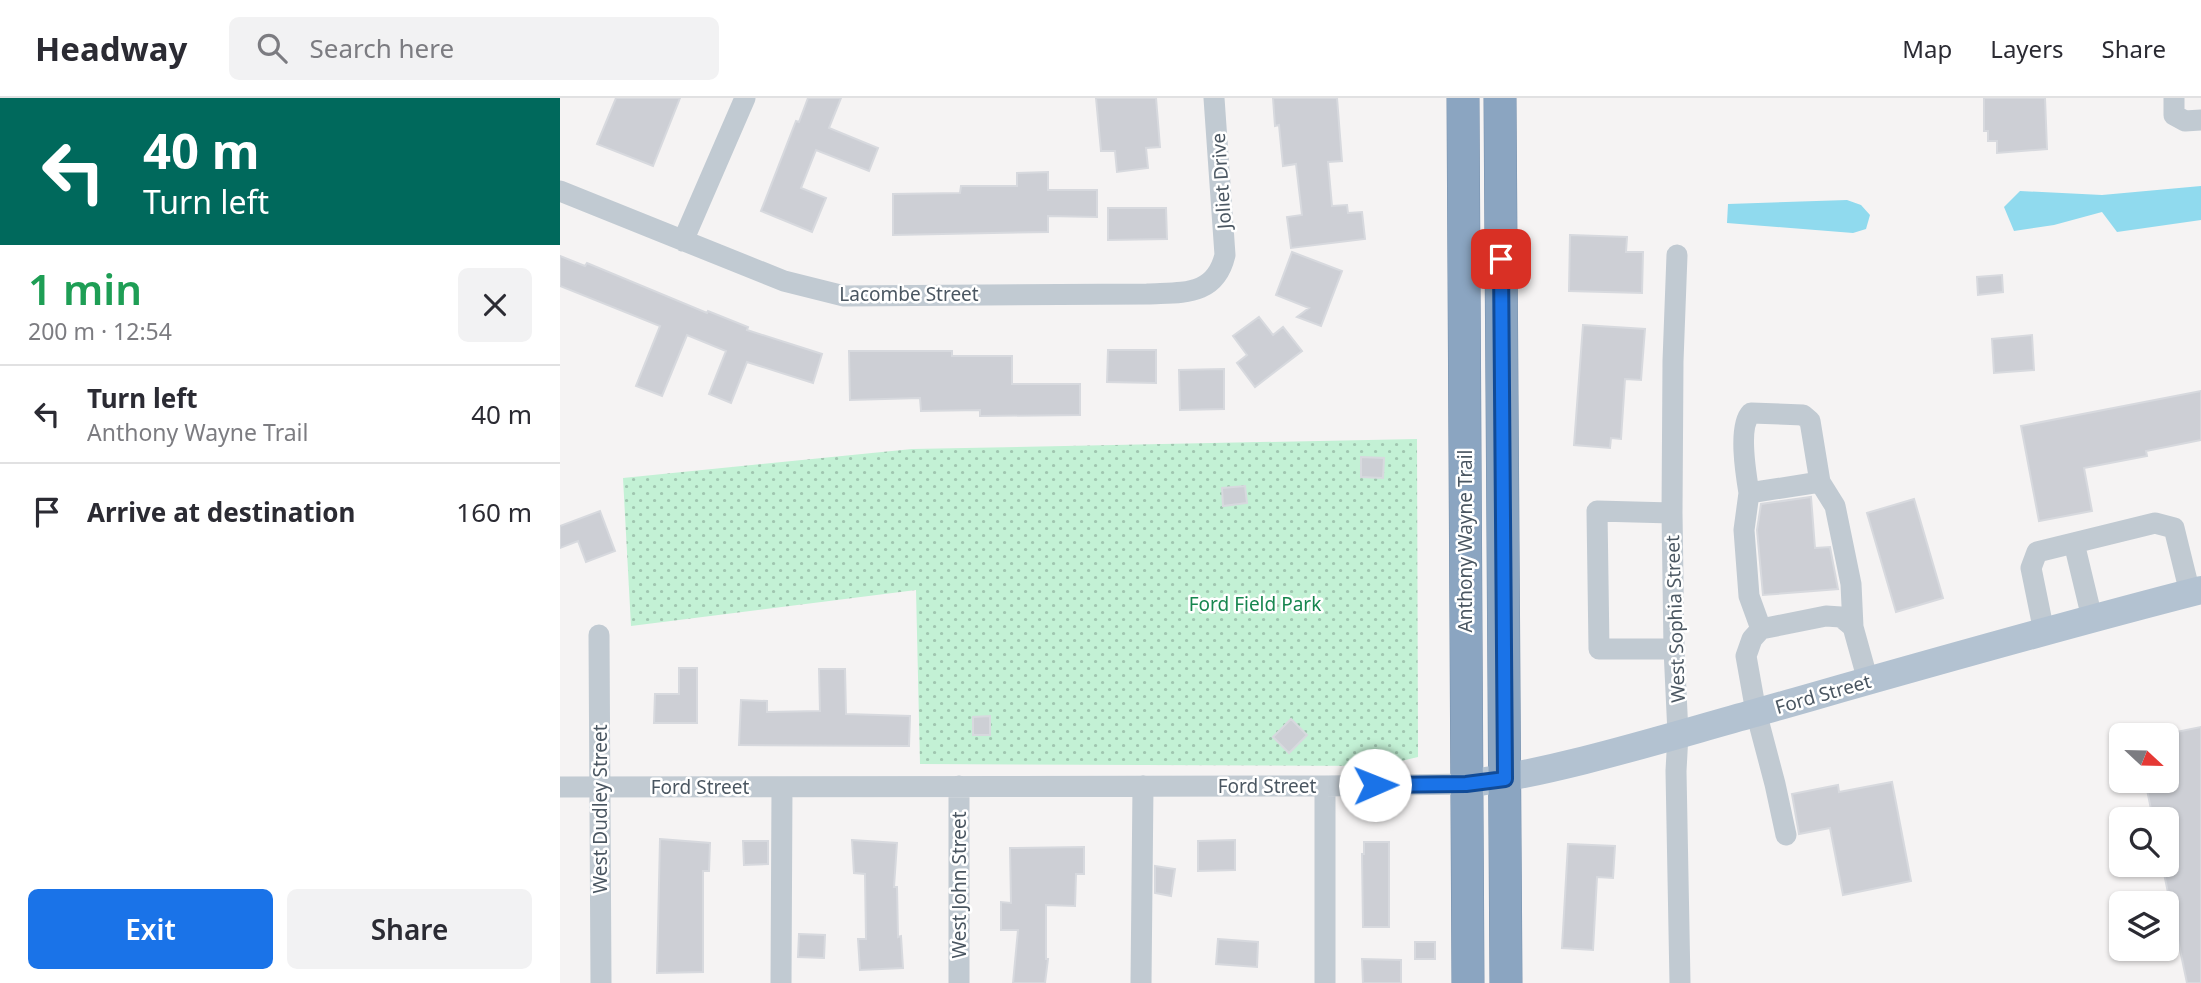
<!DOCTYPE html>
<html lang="en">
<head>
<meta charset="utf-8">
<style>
  :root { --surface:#fff; --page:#f2f2f3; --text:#2b2b33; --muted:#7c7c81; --line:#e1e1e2; --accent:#1a73e8 }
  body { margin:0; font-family:"Noto Sans",sans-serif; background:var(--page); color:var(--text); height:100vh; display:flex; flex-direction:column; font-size:26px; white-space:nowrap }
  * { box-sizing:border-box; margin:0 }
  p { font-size:23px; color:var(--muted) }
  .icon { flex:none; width:38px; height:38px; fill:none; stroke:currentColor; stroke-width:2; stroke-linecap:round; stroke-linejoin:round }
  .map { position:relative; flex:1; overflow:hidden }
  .sheet { display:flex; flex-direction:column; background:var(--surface); width:560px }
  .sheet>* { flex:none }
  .top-card { background:#00695c; color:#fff; overflow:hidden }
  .needle { width:46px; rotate:112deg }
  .fabs { position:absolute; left:1549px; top:625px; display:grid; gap:14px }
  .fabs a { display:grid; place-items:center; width:70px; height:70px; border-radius:10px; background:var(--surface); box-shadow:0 2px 5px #0004; font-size:35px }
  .pin { position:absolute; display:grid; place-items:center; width:60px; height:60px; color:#fff; margin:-30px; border-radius:14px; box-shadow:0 4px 10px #0006 }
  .me { position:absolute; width:77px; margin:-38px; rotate:89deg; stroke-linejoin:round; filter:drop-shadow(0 0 5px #0008) }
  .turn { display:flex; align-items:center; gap:24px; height:147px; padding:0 28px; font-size:32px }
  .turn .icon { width:91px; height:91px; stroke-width:2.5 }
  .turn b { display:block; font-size:49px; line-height:60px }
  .round { display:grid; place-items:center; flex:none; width:74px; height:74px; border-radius:10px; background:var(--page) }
  .headline { display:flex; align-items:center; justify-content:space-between; height:119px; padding:0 28px }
  h1 { font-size:42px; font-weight:600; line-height:52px; color:#1e9e55 }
  .cta { display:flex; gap:14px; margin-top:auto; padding:14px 28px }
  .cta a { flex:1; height:80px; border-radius:10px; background:var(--accent); color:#fff; font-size:28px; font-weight:600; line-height:80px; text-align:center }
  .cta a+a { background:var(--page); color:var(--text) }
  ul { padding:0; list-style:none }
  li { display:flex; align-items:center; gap:21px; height:98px; padding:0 28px; border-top:2px solid var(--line) }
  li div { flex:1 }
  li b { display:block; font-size:26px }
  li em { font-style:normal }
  header { display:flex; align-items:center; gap:42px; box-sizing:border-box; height:98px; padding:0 35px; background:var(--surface); border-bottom:2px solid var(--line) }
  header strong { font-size:33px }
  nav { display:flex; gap:38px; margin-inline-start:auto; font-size:24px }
  .search { width:490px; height:63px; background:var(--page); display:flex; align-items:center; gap:18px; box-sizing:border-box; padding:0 24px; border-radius:10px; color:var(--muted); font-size:26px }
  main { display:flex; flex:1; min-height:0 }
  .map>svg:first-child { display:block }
</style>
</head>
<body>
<header>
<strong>Headway</strong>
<div class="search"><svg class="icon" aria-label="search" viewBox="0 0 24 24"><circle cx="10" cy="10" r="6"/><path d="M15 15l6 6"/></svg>Search here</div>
<nav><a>Map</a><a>Layers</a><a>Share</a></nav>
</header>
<main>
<section class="sheet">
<div class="top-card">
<div class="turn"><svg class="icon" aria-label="left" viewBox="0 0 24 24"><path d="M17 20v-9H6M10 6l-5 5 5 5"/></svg><div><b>40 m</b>Turn left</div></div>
</div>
<div class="headline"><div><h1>1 min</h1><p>200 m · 12:54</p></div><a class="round"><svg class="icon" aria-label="close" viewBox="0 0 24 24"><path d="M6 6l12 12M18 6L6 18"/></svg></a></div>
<ul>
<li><svg class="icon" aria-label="left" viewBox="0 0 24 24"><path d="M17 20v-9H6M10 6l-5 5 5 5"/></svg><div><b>Turn left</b><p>Anthony Wayne Trail</p></div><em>40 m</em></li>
<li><svg class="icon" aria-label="arrive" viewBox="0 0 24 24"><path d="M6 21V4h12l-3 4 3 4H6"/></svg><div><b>Arrive at destination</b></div><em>160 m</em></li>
</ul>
<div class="cta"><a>Exit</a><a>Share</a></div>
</section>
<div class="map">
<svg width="1641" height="885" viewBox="0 0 1641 885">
  <defs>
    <pattern id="park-dots" width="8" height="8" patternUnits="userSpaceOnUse" patternTransform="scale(1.75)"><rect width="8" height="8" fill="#c3f1d5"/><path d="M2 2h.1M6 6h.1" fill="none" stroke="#a0c6b0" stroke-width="1.8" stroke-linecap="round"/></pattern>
  </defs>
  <rect width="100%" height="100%" fill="#f5f3f3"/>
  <!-- park -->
  <path fill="url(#park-dots)" d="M 857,341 L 858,659 L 820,668 L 360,666 L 356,492 L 71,528 L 63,380 L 352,351 Z"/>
  <!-- water -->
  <path fill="#90daee" d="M 1641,88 L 1641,122 L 1557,134 L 1542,114 L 1494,127 L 1454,133 L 1444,109 L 1460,93 L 1542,97 Z
    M 1287,102 L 1301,107 L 1310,117 L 1306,131 L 1293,135 L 1167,125 L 1168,106 Z"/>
  <!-- building -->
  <path fill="#cdcfd5" stroke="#d7d9de" stroke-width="2" d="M 56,0 L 120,0 L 93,68 L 37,46 Z
    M 248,0 L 281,0 L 269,30 L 318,50 L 309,73 L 256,52 L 241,90 L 266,100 L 252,134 L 201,113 L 236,23 L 239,24 Z
    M 536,0 L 596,0 L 600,49 L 586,50 L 588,70 L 557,74 L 555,53 L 541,53 Z
    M 713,0 L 777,0 L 782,63 L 768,64 L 772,108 L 787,107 L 788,115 L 802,114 L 805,141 L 731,150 L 727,119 L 742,117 L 736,66 L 723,68 L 719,27 L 715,28 Z
    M 1424,0 L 1485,0 L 1487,51 L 1437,55 L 1437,43 L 1428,43 L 1428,33 L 1424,33 Z
    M 488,74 L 488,92 L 537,92 L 537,119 L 488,118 L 488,134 L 333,137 L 333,96 L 400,95 L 401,88 L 457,88 L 457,75 Z
    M 548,110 L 606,110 L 607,141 L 548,142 Z
    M 1010,137 L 1067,139 L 1066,154 L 1083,154 L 1082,195 L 1009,193 Z
    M 732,154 L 782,173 L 761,228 L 737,219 L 749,210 L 716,197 Z
    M 0,158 L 25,168 L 27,165 L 147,215 L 148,213 L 188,229 L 187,232 L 262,256 L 253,285 L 187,264 L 171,305 L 149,296 L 166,253 L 127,237 L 102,298 L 76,288 L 100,228 L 0,188 Z
    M 1442,177 L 1443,194 L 1418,197 L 1417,179 Z
    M 699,219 L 713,237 L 723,229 L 742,253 L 695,289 L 677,265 L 687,257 L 673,238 Z
    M 1023,227 L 1085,231 L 1081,282 L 1065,281 L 1061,341 L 1051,340 L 1050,350 L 1014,347 Z
    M 1472,237 L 1474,272 L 1434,275 L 1432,241 Z
    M 548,252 L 596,252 L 596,285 L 547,284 Z
    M 289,253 L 392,253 L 392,258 L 452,258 L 452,286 L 520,286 L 520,317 L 420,318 L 420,312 L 361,313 L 360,300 L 290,302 Z
    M 664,271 L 664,311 L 620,312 L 619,272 Z
    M 1641,293 L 1641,342 L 1586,353 L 1587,358 L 1524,370 L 1532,413 L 1479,423 L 1461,328 Z
    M 801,359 L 824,360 L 823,380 L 801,379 Z
    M 685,388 L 687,405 L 663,408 L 662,390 Z
    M 1251,399 L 1255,450 L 1270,449 L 1278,491 L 1203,497 L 1197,432 L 1201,406 Z
    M 1354,401 L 1383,500 L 1336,514 L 1307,415 Z
    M 40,413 L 55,453 L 26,464 L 18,443 L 0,450 L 0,428 Z
    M 119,570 L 137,570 L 137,625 L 94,625 L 95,596 L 119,596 Z
    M 259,571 L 285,571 L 286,616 L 350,618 L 349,648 L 179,647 L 181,602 L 207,603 L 207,614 L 260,613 Z
    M 430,618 L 430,637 L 413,637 L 413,619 Z
    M 731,621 L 747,637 L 729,655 L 713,639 Z
    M 1641,629 L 1641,885 L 1627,885 L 1602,766 L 1606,766 L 1606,721 L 1593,721 L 1585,682 L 1606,682 L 1606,636 Z
    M 1332,684 L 1351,783 L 1283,797 L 1270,730 L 1239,736 L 1232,696 L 1278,687 L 1279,694 Z
    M 100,741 L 150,745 L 149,773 L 143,773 L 143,874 L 97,875 Z
    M 292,742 L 337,745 L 334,789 L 337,789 L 338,839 L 341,838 L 343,870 L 300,872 L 298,841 L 306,841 L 305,776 L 294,775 Z
    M 675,742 L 675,772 L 638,773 L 638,743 Z
    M 183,743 L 208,743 L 208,766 L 184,767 Z
    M 804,744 L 829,744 L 829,829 L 803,829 L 802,756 L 804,756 Z
    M 1008,746 L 1055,748 L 1053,780 L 1037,779 L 1033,852 L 1002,850 Z
    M 524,749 L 524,776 L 516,776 L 515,808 L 486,807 L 486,861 L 488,861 L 485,885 L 453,885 L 458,832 L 441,832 L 441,804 L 451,805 L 450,750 Z
    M 595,768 L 615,771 L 611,798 L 595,795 Z
    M 239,836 L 265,837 L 264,860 L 238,859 Z
    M 658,841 L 698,844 L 697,869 L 656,866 Z
    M 855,844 L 875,844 L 875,861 L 855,861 Z
    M 802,861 L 841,862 L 841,885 L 803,885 Z"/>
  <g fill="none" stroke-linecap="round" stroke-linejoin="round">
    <defs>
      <path id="highway" d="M 903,0 L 908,885
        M 940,0 L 946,885"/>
    </defs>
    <!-- highway casing -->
    <use href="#highway" stroke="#7690ad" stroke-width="33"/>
    <!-- minor -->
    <path stroke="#c1cad2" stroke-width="21" d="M 1614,0 L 1614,17 L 1625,23 L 1641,22
      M 0,93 L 224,183 L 284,198 L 587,196 C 622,194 655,199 665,157 L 654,0
      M 123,143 L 185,0
      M 1117,157 L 1113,263 L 1112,415 L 1114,551 L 1118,636 L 1116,673 L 1120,885
      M 1189,395 C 1186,377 1178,328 1191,315 L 1243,317 L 1250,323 L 1260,384
      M 1112,415 L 1037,413 L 1039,551 L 1114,551
      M 1514,445 L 1532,520
      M 1201,531 L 1189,498 L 1184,432 L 1189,395 L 1260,384 L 1275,408 L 1291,486 L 1293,529
      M 1484,534 L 1471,470 L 1477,454 L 1595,425 L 1614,430 L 1630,495
      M 39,537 L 41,885
      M 399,688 L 399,885
      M 0,689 L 765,688 L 907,686
      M 1226,737 L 1215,686 L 1196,614 L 1186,558 L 1192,541 L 1201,531 L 1266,518 L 1281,519 L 1293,529 L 1308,583
      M 221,885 L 222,689
      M 581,885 L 583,688
      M 765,885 L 765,688"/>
    <!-- major -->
    <path stroke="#b3c2d1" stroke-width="28" d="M 907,686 C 1004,672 1101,641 1195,615 C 1343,573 1492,530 1641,492"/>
    <!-- highway -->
    <use href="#highway" stroke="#8ba5c1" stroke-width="32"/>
  </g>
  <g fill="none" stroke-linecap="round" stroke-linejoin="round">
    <defs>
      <path id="route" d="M 815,687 L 906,686 L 945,681 L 941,161"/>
    </defs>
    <!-- route casing -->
    <use href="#route" stroke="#114b97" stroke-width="18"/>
    <!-- route -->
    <use href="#route" stroke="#1a73e8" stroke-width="12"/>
  </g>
  <g text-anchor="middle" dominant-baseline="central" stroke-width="5" stroke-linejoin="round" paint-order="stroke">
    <!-- street labels -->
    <g font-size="19" fill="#4a5661" stroke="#fff">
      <text transform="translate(661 83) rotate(-94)">Joliet Drive</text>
      <text x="349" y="196">Lacombe Street</text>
      <text transform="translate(905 443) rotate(-90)">Anthony Wayne Trail</text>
      <text transform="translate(1115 521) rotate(-92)">West Sophia Street</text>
      <text transform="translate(1263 596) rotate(-16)">Ford Street</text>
      <text x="707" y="688">Ford Street</text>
      <text x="140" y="689">Ford Street</text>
      <text transform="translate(40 711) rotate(-90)">West Dudley Street</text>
      <text transform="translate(399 787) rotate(-90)">West John Street</text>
    </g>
    <!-- park labels -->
    <g font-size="19" fill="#17864f" stroke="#fff">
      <text x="695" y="506">Ford Field Park</text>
    </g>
  </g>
</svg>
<div class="fabs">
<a><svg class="needle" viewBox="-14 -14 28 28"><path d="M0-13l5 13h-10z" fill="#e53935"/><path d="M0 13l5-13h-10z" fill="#7c7c81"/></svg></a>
<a><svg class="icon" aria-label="search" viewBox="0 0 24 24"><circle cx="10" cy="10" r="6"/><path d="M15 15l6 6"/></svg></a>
<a><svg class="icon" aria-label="layers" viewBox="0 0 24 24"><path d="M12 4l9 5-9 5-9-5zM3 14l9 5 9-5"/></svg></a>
</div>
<div class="pin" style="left:941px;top:161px;background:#d93025"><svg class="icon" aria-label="arrive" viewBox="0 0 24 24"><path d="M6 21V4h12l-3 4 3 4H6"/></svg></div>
<svg class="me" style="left:815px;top:687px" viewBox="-20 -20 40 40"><circle r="19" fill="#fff"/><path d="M0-13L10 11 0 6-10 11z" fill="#1a73e8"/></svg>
</div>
</main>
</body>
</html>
